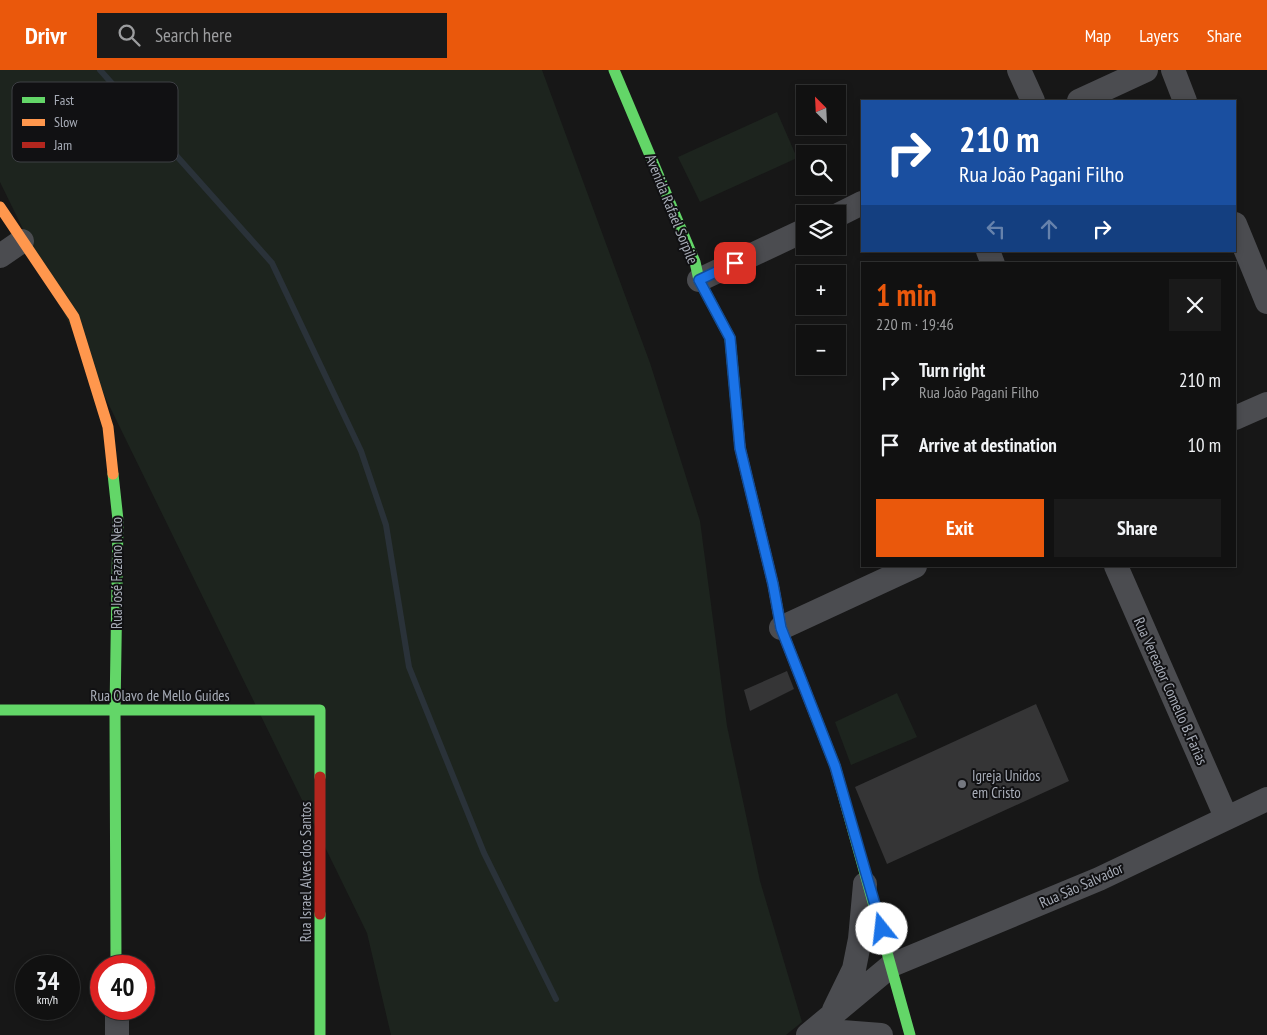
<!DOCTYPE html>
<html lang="en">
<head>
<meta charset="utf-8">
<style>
  :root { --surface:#111; --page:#1a1a1a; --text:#f1f3f6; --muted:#9c9d9f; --line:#303131; --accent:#ea580c }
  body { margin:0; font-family:"PT Sans Narrow",sans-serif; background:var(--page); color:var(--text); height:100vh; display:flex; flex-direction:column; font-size:19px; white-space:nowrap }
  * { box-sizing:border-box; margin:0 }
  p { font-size:16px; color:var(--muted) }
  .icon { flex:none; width:28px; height:28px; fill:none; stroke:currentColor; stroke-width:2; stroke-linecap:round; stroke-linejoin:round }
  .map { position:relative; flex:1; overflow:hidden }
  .panel { position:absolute; left:861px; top:192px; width:375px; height:305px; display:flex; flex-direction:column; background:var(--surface); border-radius:0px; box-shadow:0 2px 8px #0003,0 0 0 1px var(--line) }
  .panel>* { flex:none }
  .guide { position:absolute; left:861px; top:30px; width:375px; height:152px; border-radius:0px; box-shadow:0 2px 8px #0003,0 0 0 1px var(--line); background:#1a4fa0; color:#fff; overflow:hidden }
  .needle { width:32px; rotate:336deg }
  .controls { position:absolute; left:796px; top:15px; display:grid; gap:10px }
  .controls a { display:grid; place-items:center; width:50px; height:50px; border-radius:0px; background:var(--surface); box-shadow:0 2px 8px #0003,0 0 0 1px var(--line); font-size:25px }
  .speed { position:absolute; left:15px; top:885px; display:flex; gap:10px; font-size:25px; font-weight:700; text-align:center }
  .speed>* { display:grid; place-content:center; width:65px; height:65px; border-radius:50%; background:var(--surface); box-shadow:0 2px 8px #0003,0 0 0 1px var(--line); line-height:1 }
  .speed small { font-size:12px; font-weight:400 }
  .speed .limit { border:8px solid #d22; background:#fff; color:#111 }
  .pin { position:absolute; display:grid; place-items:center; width:42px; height:42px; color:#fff; margin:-21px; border-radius:10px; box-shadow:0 2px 8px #0006 }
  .me { position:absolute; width:55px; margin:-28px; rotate:344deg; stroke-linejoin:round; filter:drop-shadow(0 0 4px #0008) }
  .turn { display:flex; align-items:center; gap:18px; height:105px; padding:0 15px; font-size:22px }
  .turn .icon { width:65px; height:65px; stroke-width:2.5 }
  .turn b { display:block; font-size:35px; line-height:42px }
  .lanes { display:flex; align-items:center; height:48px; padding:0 15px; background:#0003; justify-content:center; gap:25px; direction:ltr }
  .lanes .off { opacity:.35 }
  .round { display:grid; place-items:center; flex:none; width:52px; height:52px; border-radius:0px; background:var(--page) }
  .headline { display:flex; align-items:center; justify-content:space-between; height:85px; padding:0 15px }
  h1 { font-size:30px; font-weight:600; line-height:38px; color:var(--accent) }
  .cta { display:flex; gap:10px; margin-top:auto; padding:10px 15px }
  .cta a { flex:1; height:58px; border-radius:0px; background:var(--accent); color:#fff; font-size:20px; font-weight:600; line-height:58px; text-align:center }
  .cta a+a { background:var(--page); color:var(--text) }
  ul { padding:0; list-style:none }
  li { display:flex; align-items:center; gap:15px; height:65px; padding:0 15px }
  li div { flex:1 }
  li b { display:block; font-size:19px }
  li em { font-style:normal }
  header { display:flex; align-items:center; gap:30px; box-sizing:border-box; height:70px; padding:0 25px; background:var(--accent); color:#fff }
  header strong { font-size:24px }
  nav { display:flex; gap:28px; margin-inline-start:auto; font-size:18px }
  .search { width:350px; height:45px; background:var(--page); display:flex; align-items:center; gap:12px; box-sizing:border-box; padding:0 18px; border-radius:0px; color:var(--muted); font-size:19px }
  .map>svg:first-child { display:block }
</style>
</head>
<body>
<header>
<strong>Drivr</strong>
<div class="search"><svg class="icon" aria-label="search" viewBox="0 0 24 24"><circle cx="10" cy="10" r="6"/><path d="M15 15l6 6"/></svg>Search here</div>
<nav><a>Map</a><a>Layers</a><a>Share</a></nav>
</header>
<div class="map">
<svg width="1267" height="965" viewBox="0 0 1267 965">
  <rect width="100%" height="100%" fill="#171717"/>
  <!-- green -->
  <path fill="#1d241e" d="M 0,0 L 542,0 L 650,293 L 700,451 L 727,656 L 760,811 L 802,952 L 786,965 L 391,965 L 367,863 L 0,112 Z
    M 777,42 L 797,88 L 700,132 L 678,87 Z
    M 897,623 L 917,667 L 851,695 L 835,652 Z"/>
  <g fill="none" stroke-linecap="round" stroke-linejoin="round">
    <!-- stream -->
    <path stroke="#2a3239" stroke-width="6" d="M 100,0 L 272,193 L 361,381 L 386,455 L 409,597 L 484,783 L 556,929"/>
  </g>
  <!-- building -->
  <path fill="#353536" d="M 787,601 L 794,619 L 750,641 L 744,620 Z
    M 1036,634 L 1069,711 L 887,794 L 855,717 Z"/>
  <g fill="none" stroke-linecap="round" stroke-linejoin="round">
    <!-- street -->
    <path stroke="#4b4c50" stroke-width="24" d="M 1019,0 L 1033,31
      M 1173,0 L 1185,31
      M 1079,31 L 1146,0
      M 838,145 L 862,133
      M 1235,154 L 1267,232
      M 988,181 L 993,194
      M 0,186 L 22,171
      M 699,210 L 805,160
      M 1235,348 L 1267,334
      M 1116,496 L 1226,747
      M 781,558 L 915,496
      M 117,939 L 117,965
      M 834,940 L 854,899 L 860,869 L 865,814
      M 816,960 L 881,965
      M 808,965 L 892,895 L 1099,809 L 1267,729"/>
    <!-- fast -->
    <path stroke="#63d668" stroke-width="11" d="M 614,0 L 695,192 L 699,210 L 730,268 L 738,355
      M 113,404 L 118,450 L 115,640 L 116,896
      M 0,640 L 320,640 L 320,707
      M 815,645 L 835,696 L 910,965
      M 320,844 L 320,965"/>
    <!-- slow -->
    <path stroke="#ff974d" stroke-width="11" d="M 0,137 L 74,247 L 108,357 L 113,404
      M 738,355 L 740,378 L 773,514 L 781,558 L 815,645"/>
    <!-- jam -->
    <path stroke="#b3261e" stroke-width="11" d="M 320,707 L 320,844"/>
  </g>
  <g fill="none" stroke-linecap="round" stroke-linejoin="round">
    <defs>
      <path id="route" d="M 735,193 L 699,210 L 730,268 L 740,378 L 773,514 L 781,558 L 835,696 L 882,859"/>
    </defs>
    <!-- route casing -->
    <use href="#route" stroke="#114b97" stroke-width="12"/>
    <!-- route -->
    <use href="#route" stroke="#1a73e8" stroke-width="9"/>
  </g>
  <!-- markers -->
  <circle fill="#757880" stroke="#111113" stroke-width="2" cx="962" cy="714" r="5"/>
  <g text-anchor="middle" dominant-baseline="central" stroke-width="4" stroke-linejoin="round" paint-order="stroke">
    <!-- street labels -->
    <g font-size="15" fill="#a8adb8" stroke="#111113">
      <text transform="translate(672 139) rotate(68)">Avenida Rafael Sorpile</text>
      <text transform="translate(116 503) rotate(-90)">Rua José Fazano Neto</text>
      <text transform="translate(1171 621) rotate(66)">Rua Vereador Comello B. Farias</text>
      <text x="160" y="625">Rua Olavo de Mello Guides</text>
      <text transform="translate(305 802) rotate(-90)">Rua Israel Alves dos Santos</text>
      <text transform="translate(1081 815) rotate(-24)">Rua São Salvador</text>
    </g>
    <!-- poi labels -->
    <g font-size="15" fill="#a8adb8" stroke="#111113" text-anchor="start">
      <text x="972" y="705">Igreja Unidos<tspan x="972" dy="17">em Cristo</tspan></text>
    </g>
  </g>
  <!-- legend -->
  <rect x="12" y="12" width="166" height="80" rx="8" fill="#111113" stroke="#3e4045" stroke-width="1"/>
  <rect x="22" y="27" width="23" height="6" fill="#63d668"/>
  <rect x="22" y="49" width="23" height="7" fill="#ff974d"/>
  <rect x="22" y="72" width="23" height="6" fill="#b3261e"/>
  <g font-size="14" fill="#a8adb8">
    <text x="54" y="35">Fast</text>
    <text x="54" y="57">Slow</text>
    <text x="54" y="80">Jam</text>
  </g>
</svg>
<div class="controls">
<a><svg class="needle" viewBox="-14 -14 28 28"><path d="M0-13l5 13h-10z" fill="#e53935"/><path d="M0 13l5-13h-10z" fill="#9c9d9f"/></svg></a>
<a><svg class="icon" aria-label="search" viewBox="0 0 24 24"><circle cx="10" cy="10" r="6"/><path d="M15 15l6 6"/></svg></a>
<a><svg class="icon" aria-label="layers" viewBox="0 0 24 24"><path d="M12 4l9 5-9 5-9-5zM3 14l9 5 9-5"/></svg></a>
<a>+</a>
<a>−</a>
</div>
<div class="speed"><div>34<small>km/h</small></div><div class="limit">40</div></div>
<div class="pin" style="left:735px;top:193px;background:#d93025"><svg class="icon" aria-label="arrive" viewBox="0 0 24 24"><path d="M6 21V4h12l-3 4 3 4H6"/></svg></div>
<svg class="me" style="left:882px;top:859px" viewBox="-20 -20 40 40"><circle r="19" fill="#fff"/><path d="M0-13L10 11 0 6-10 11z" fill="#1a73e8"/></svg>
<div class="guide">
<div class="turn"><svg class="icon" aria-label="right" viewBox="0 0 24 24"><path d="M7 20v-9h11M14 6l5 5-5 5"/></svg><div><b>210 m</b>Rua João Pagani Filho</div></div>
<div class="lanes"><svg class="icon off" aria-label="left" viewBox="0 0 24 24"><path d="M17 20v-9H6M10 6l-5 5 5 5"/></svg><svg class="icon off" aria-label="ahead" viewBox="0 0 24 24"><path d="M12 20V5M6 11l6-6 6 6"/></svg><svg class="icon" aria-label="right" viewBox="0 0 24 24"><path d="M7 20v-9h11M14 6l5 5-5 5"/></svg></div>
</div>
<section class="panel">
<div class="headline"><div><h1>1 min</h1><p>220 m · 19:46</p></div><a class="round"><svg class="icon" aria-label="close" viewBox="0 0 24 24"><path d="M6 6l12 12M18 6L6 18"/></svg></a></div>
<ul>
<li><svg class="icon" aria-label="right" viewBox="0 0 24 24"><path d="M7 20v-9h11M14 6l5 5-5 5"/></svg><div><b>Turn right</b><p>Rua João Pagani Filho</p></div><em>210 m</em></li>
<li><svg class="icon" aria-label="arrive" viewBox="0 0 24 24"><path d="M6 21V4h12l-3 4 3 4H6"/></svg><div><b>Arrive at destination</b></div><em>10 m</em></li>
</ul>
<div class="cta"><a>Exit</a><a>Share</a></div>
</section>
</div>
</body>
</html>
